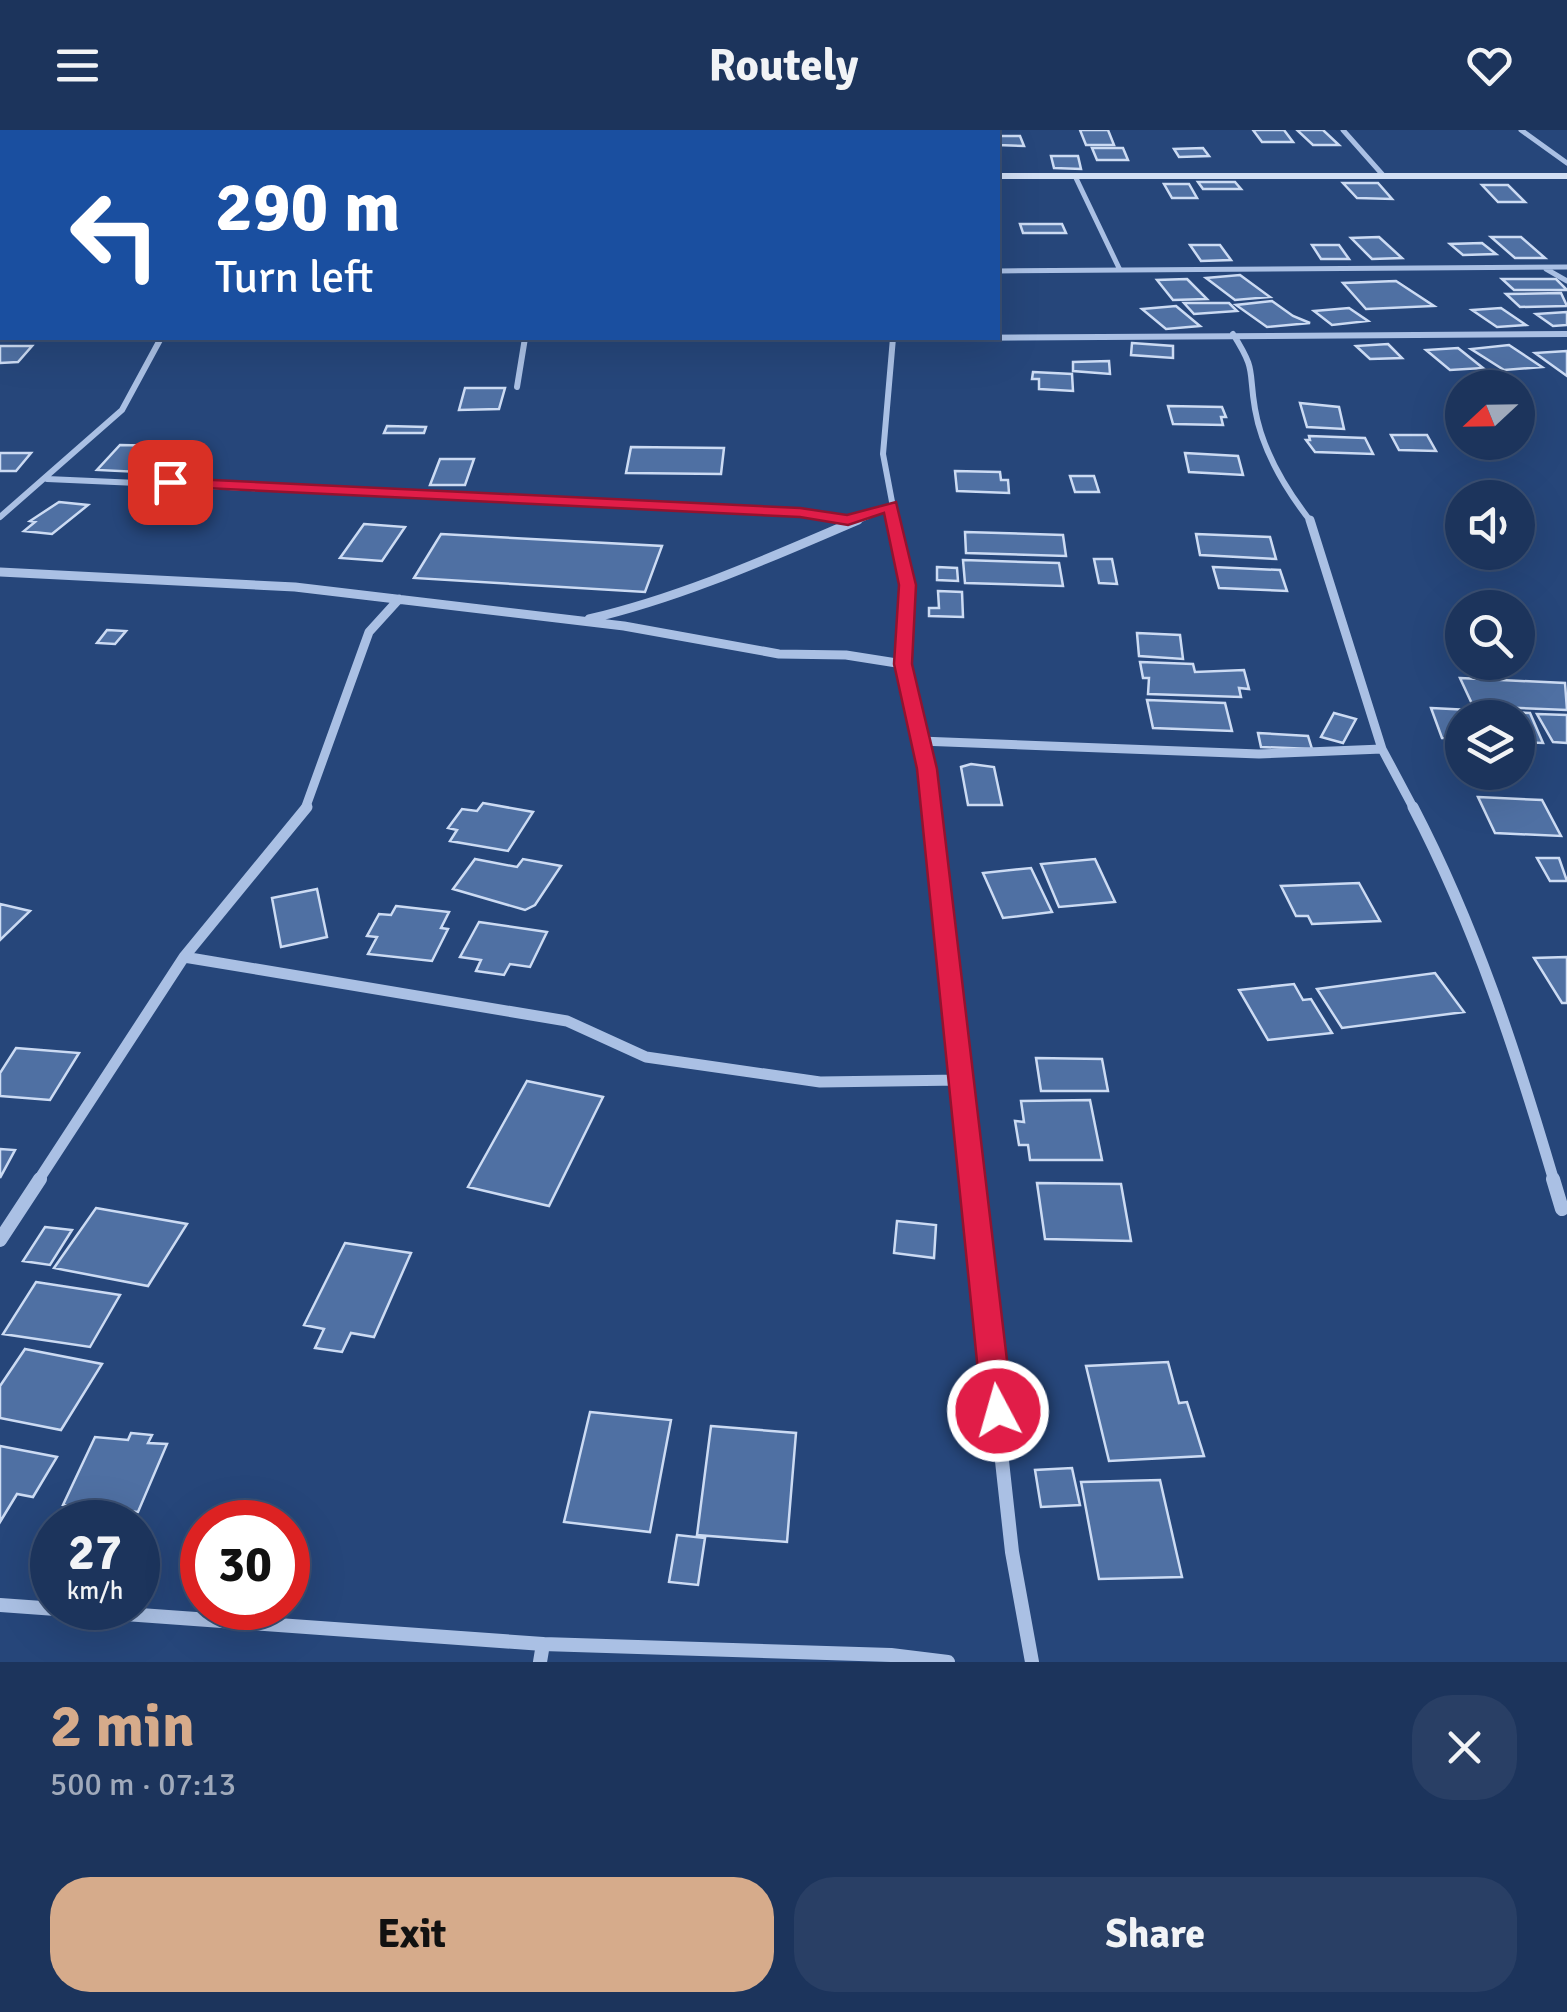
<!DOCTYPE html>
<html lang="en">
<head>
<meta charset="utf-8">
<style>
  :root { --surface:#1c345c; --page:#293f65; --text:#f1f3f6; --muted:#a0aabb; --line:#3a4f72; --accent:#d6ab8b }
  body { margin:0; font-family:Signika,sans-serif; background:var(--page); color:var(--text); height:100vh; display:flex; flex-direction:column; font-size:38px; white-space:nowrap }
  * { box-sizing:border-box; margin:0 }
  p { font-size:32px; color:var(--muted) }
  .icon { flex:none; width:55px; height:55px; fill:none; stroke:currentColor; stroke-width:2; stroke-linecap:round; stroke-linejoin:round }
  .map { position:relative; height:1532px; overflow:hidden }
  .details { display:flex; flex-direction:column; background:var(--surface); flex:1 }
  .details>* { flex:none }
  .hud { position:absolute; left:0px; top:0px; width:1000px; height:210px; box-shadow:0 10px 40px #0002,0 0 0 2px var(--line); background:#1a4fa0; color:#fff; overflow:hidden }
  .needle { width:65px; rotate:248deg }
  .buttons { position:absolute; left:1445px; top:240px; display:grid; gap:20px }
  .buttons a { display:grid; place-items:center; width:90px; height:90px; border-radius:50%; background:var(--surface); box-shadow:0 10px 40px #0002,0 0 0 2px var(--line); font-size:50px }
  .speed { position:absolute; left:30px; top:1370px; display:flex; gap:20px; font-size:50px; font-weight:700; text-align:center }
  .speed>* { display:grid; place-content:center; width:130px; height:130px; border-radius:50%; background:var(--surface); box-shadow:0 10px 40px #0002,0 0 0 2px var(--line); line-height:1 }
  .speed small { font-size:25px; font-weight:400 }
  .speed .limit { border:15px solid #d22; background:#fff; color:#111 }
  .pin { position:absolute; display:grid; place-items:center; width:85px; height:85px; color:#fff; margin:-42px; border-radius:20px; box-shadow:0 5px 15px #0006 }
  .me { position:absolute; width:110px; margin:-55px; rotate:354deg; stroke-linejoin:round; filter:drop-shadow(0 0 8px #0008) }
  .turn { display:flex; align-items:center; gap:35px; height:210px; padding:0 50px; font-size:45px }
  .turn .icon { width:130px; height:130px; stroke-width:2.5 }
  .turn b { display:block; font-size:70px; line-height:85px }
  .round { display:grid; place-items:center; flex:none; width:105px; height:105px; border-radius:40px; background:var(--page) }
  .overview { display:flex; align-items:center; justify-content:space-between; height:170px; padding:0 50px }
  h1 { font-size:60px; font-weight:700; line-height:75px; color:var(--accent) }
  .cta { display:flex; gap:20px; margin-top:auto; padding:20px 50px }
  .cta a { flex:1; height:115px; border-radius:40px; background:var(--accent); color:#111; font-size:40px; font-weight:700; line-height:115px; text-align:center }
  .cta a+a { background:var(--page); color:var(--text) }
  header { display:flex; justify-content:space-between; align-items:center; height:130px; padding:0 50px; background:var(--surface); font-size:45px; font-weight:700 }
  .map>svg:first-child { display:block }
</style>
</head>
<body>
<header><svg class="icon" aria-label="menu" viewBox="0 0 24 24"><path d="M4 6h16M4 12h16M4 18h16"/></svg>Routely<svg class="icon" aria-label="heart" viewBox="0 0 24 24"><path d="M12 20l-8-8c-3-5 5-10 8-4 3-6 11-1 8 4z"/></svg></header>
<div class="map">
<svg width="1567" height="1532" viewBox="0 0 1567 1532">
  <rect width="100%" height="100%" fill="#26467a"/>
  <!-- building -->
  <path fill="#4f70a3" stroke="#ccdbf3" stroke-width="2.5" d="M 1080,0 L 1108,0 L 1114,15 L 1086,15 Z
    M 1253,0 L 1284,0 L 1293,12 L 1262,12 Z
    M 1297,0 L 1323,0 L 1339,15 L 1313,15 Z
    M 998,6 L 1020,6 L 1024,16 L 998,15 Z
    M 1092,18 L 1123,18 L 1128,30 L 1097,30 Z
    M 1203,18 L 1209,26 L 1179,27 L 1174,19 Z
    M 1051,26 L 1078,26 L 1081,39 L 1054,38 Z
    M 1198,52 L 1235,52 L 1241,59 L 1203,59 Z
    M 1343,53 L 1378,53 L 1392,69 L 1357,68 Z
    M 1164,54 L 1189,54 L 1197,68 L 1172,68 Z
    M 1482,55 L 1508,55 L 1525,72 L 1498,72 Z
    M 1020,94 L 1062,94 L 1066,103 L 1023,103 Z
    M 1379,107 L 1402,128 L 1372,129 L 1351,108 Z
    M 1491,107 L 1521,107 L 1545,128 L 1515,128 Z
    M 1482,113 L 1496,124 L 1463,125 L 1450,114 Z
    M 1190,115 L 1220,115 L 1231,130 L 1201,131 Z
    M 1312,115 L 1339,115 L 1349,129 L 1321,129 Z
    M 1240,145 L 1270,167 L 1235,170 L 1206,148 Z
    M 1187,149 L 1207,169 L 1173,170 L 1157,150 Z
    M 1502,149 L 1556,149 L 1567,160 L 1514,160 Z
    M 1396,151 L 1434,176 L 1366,179 L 1343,153 Z
    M 1561,163 L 1567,176 L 1520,177 L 1506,164 Z
    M 1272,171 L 1293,186 L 1310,193 L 1267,197 L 1236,175 Z
    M 1184,173 L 1229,173 L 1237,181 L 1194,184 Z
    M 1176,176 L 1200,196 L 1166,199 L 1142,179 Z
    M 1349,178 L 1368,191 L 1332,195 L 1314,181 Z
    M 1501,178 L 1526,195 L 1497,197 L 1472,180 Z
    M 1567,182 L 1567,195 L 1553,196 L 1536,184 Z
    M 1132,213 L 1173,216 L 1173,228 L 1131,225 Z
    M 1388,214 L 1402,228 L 1370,229 L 1356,216 Z
    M 1509,215 L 1542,237 L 1504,240 L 1471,219 Z
    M 0,216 L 32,216 L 18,232 L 0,233 Z
    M 1458,218 L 1483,238 L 1450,240 L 1426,220 Z
    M 1567,221 L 1567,246 L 1535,223 Z
    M 1109,231 L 1110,244 L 1073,241 L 1073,232 Z
    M 1033,242 L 1072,244 L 1073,261 L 1039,259 L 1039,249 L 1032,249 Z
    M 465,258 L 505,258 L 499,279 L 459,280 Z
    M 1300,273 L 1339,277 L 1344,299 L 1307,297 Z
    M 1168,276 L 1222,277 L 1226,287 L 1221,287 L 1223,295 L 1173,294 Z
    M 387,296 L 426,297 L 424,303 L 384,303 Z
    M 1391,305 L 1427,305 L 1436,321 L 1399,320 Z
    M 1309,306 L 1365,308 L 1373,324 L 1315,322 L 1306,310 L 1310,310 Z
    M 120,315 L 163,316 L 140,342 L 97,340 Z
    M 631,317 L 724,318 L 721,344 L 626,343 Z
    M 0,323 L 31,323 L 16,341 L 0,341 Z
    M 1185,323 L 1238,326 L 1243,345 L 1189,342 Z
    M 440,329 L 474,329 L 465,355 L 430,355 Z
    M 955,341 L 1000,342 L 1001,350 L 1008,350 L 1009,363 L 957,361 Z
    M 1070,346 L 1094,346 L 1099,362 L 1075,362 Z
    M 59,372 L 88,375 L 52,404 L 24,401 L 35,392 L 30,391 Z
    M 364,394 L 405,397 L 382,431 L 340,428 Z
    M 965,402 L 1063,405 L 1066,426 L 966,423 Z
    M 441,404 L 662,416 L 645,462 L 414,448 Z
    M 1196,404 L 1270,407 L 1276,429 L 1200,425 Z
    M 1094,429 L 1112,429 L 1117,454 L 1099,453 Z
    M 963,430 L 1059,433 L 1063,456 L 965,453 Z
    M 937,437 L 957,438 L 958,451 L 937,450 Z
    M 1213,437 L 1280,440 L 1287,461 L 1219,458 Z
    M 938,461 L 962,462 L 963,487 L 929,486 L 929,478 L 939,478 Z
    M 107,500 L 126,501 L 115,514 L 97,513 Z
    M 1137,503 L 1180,505 L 1183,529 L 1139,526 Z
    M 1140,532 L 1193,534 L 1195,542 L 1244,540 L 1249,559 L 1239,558 L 1241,567 L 1148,564 L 1149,548 L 1143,548 Z
    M 1460,548 L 1565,553 L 1567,580 L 1473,576 Z
    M 1147,570 L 1225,573 L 1232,601 L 1153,598 Z
    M 1431,578 L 1530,583 L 1543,613 L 1518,612 L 1518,588 L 1462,588 L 1462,609 L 1442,608 Z
    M 1334,583 L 1356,589 L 1343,613 L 1321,607 Z
    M 1537,584 L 1567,585 L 1567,613 L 1553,612 Z
    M 1258,603 L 1308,606 L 1312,619 L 1261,617 Z
    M 971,634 L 994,637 L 1002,675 L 968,675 L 961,637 Z
    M 1478,667 L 1542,670 L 1561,706 L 1495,703 Z
    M 483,673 L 533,682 L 508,721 L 450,711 L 457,700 L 448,698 L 462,679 L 477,681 Z
    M 1537,728 L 1559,728 L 1567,751 L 1550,751 Z
    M 475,729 L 517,737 L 523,729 L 561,736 L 535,775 L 525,780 L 453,759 Z
    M 1095,729 L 1115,772 L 1059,777 L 1041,734 Z
    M 1031,738 L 1052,782 L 1003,788 L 983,743 Z
    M 1359,753 L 1380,791 L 1312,794 L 1308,786 L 1296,786 L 1281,756 Z
    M 317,759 L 327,807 L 281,817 L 272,768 Z
    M 0,774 L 30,781 L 0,810 Z
    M 396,776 L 449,782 L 441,798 L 448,799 L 432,831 L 368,824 L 377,807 L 367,806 L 379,784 L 391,785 Z
    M 479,792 L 547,802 L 530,837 L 510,834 L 504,845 L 476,841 L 481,830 L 460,827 Z
    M 1567,827 L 1567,873 L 1562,873 L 1534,828 Z
    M 1435,843 L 1464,882 L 1342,898 L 1317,859 Z
    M 1294,854 L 1303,870 L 1311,869 L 1332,903 L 1268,910 L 1239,860 Z
    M 16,918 L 79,923 L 50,970 L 0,966 L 0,943 Z
    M 1036,928 L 1102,929 L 1108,961 L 1041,961 Z
    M 527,951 L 603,967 L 549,1076 L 468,1057 Z
    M 1090,970 L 1102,1030 L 1030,1030 L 1028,1015 L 1019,1015 L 1015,991 L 1024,992 L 1021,971 Z
    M 0,1019 L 15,1020 L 0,1048 Z
    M 1037,1053 L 1121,1054 L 1131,1111 L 1045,1109 Z
    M 96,1078 L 187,1094 L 148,1156 L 54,1138 Z
    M 897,1091 L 936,1095 L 934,1128 L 894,1123 Z
    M 45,1097 L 72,1100 L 50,1135 L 23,1131 Z
    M 345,1113 L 411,1123 L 374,1207 L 351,1203 L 342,1222 L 315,1218 L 324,1199 L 304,1195 Z
    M 36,1152 L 120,1165 L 90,1217 L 3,1204 Z
    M 25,1219 L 102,1234 L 61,1300 L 0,1288 L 0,1256 Z
    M 1168,1232 L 1179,1273 L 1187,1272 L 1204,1326 L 1109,1331 L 1086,1236 Z
    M 590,1282 L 671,1290 L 650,1402 L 564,1392 Z
    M 711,1296 L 796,1303 L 787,1412 L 697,1405 Z
    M 131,1303 L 152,1305 L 148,1313 L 167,1314 L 138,1382 L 63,1375 L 95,1307 L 128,1310 Z
    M 0,1316 L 57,1327 L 33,1367 L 17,1364 L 0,1392 Z
    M 1072,1338 L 1080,1375 L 1041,1377 L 1035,1340 Z
    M 1160,1350 L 1182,1447 L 1099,1449 L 1081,1352 Z
    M 677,1405 L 705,1408 L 698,1455 L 669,1452 Z"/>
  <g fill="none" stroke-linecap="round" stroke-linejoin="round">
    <!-- street-far4 -->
    <path stroke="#aac0e4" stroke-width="5" d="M 1343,0 L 1382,44
      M 1521,0 L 1567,33
      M 61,2 L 66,0
      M 1075,46 L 1119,138
      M 1546,139 L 1567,151
      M 998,141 L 1567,137"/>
    <!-- street-far3 -->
    <path stroke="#aac0e4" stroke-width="6" d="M 1233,204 C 1257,242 1248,239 1255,279 C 1262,320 1286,360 1312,393
      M 893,208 L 883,324 L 896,393
      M 948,208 L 1567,204
      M 517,257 L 525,208
      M 47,349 L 800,382 L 848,391
      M 0,387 L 122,280 L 161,208
      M 852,393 L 891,376"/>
    <!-- street-far2 -->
    <path stroke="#aac0e4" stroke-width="9" d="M 844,390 L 848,391
      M 895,390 L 907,455 L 903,534 L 931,679
      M 1310,390 L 1382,619 L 1414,679
      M 0,442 L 295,457 L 624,496 L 779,524 L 846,525 L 903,534
      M 589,489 C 683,467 769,428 858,390
      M 920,611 L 1259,624 L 1382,619
      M 305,679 L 369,502 L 399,469"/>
    <!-- street-far1 -->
    <path stroke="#aac0e4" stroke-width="11" d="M 931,677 L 972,1051
      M 1413,677 C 1475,796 1516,922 1554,1051
      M 184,827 L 567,891 L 646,927 L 820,952 L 960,950
      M 38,1051 L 184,827 L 307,677"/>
    <!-- street -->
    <path stroke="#aac0e4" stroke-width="14" d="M 971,1049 L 1012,1422 L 1032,1532
      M 1553,1049 L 1562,1079
      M 0,1110 L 40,1049
      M 0,1475 L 543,1514 L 891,1525 L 948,1532
      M 540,1532 L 543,1514"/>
    <!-- secondary -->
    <path fill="#d2dff4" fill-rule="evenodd" d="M 998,43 L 1567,43 L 1567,49 L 998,49 Z
      M 0,45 L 2,45 L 2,51 L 0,51 Z"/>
  </g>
  <!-- route -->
  <path fill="#e11d48" stroke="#92132f" stroke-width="2.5" d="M 170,348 L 800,378 L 847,385 L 896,372 L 916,455 L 912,534 L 937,639 L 1013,1281 L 1009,1290 L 998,1294 L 986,1290 L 982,1281 L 917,639 L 894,534 L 899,455 L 884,383 L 848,395 L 800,387 L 164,356 L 162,352 Z"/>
</svg>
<div class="buttons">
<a><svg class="needle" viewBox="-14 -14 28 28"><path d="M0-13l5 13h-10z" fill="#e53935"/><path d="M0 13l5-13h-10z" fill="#a0aabb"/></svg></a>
<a><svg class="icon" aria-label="sound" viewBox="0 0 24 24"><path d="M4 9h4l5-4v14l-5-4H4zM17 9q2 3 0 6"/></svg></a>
<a><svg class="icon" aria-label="search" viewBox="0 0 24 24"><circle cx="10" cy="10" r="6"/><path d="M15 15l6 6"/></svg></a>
<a><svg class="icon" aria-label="layers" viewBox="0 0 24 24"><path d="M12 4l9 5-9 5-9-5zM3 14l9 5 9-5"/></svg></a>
</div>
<div class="speed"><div>27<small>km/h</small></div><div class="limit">30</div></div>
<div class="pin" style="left:170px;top:352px;background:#d93025"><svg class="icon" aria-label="arrive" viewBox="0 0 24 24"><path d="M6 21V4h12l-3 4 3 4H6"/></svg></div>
<svg class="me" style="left:998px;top:1281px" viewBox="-20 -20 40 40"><circle r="17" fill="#e11d48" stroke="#fff" stroke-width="3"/><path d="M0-11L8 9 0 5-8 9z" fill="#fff"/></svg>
<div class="hud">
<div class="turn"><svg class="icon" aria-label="left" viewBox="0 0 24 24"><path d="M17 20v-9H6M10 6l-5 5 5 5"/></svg><div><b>290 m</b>Turn left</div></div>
</div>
</div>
<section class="details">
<div class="overview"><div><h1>2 min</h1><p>500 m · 07:13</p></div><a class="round"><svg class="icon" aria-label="close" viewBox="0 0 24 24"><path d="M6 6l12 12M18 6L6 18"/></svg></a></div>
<div class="cta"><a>Exit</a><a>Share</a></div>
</section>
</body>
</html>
